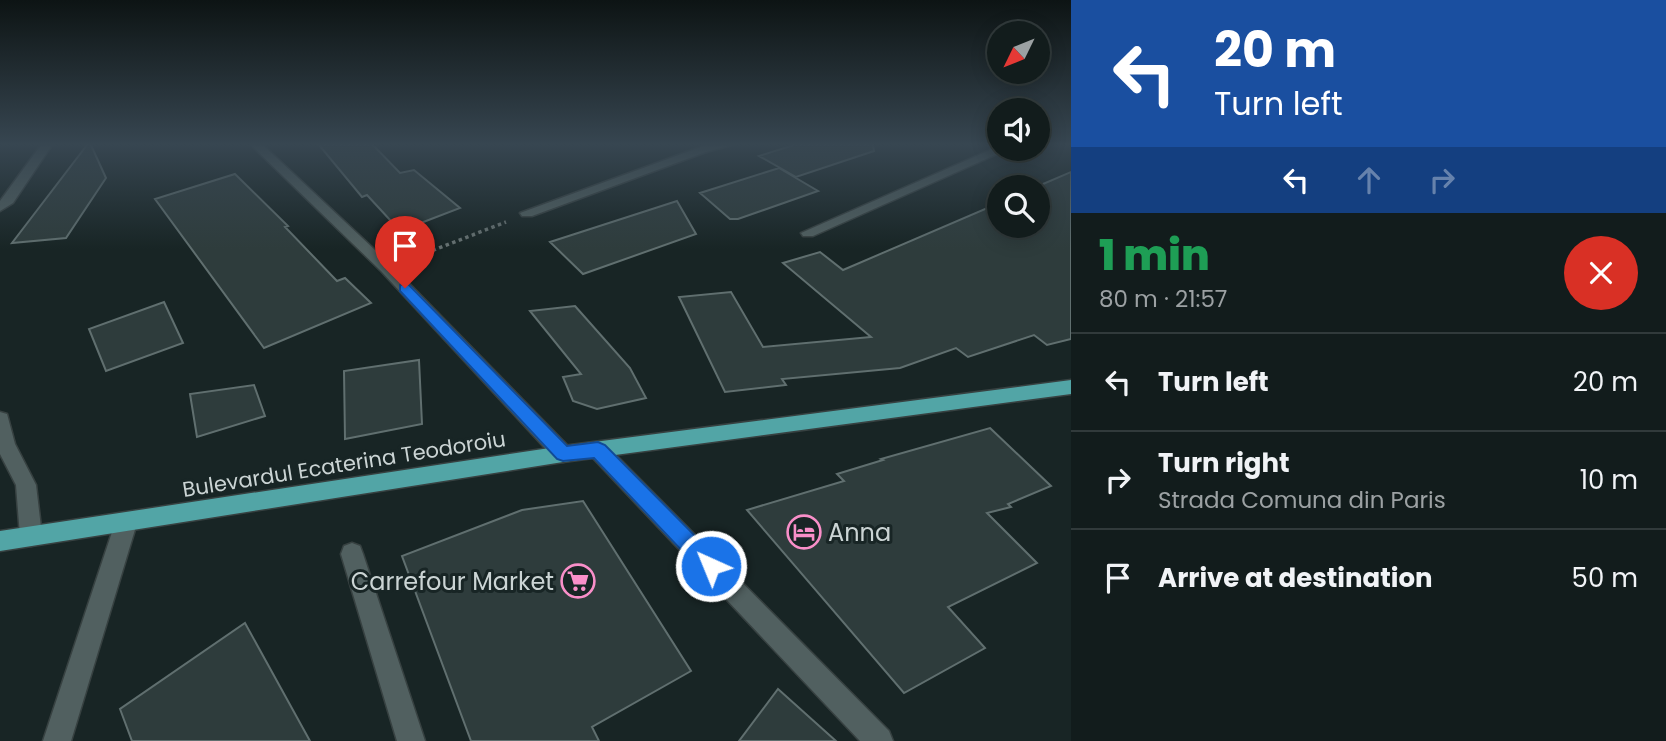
<!DOCTYPE html>
<html lang="en">
<head>
<meta charset="utf-8">
<style>
  :root { --surface:#121c1c; --page:#1b2525; --text:#f1f3f6; --muted:#9ca1a3; --line:#313a3b }
  body { margin:0; font-family:Poppins,sans-serif; background:var(--page); color:var(--text); height:100vh; display:flex; flex-direction:column; font-size:26px; white-space:nowrap }
  * { box-sizing:border-box; margin:0 }
  p { font-size:23px; color:var(--muted) }
  .icon { flex:none; width:38px; height:38px; fill:none; stroke:currentColor; stroke-width:2; stroke-linecap:round; stroke-linejoin:round }
  .map { position:relative; flex:1; overflow:hidden }
  .details { display:flex; flex-direction:column; background:var(--surface); width:595px }
  .details>* { flex:none }
  .hud { background:#1a4fa0; color:#fff; overflow:hidden }
  .needle { width:46px; rotate:227deg }
  .controls { position:absolute; left:987px; top:21px; display:grid; gap:14px }
  .controls a { display:grid; place-items:center; width:63px; height:63px; border-radius:50%; background:var(--surface); box-shadow:0 4px 18px #0003,0 0 0 2px var(--line); font-size:35px }
  .pin { position:absolute; display:grid; place-items:center; width:60px; height:60px; color:#fff; margin:-72px -30px; border-radius:50% 50% 50% 0; rotate:-45deg; box-shadow:0 0 7px #0007 }
  .pin .icon { rotate:45deg }
  .me { position:absolute; width:77px; margin:-38px; rotate:316deg; stroke-linejoin:round; filter:drop-shadow(0 0 5px #0008) }
  .turn { display:flex; align-items:center; gap:24px; height:147px; padding:0 28px; font-size:32px }
  .turn .icon { width:91px; height:91px; stroke-width:2.5 }
  .turn b { display:block; font-size:49px; line-height:60px }
  .lanes { display:flex; align-items:center; height:66px; padding:0 28px; background:#0003; justify-content:center; gap:35px; direction:ltr }
  .lanes .off { opacity:.35 }
  .round { display:grid; place-items:center; flex:none; width:74px; height:74px; border-radius:37px; background:var(--page) }
  .headline { display:flex; align-items:center; justify-content:space-between; height:119px; padding:0 28px }
  h1 { font-size:42px; font-weight:800; line-height:52px; color:#1e9e55 }
  ul { padding:0; list-style:none }
  li { display:flex; align-items:center; gap:21px; height:98px; padding:0 28px; border-top:2px solid var(--line) }
  li div { flex:1 }
  li b { display:block; font-size:26px }
  li em { font-style:normal }
  main { display:flex; flex:1; min-height:0 }
  .map>svg:first-child { display:block }
</style>
</head>
<body>
<main>
<div class="map">
<svg width="1071" height="741" viewBox="0 0 1071 741">
  <rect width="100%" height="100%" fill="#182525"/>
  <!-- building -->
  <path fill="#2e3c3c" stroke="#606f6f" stroke-width="2" d="M 87,145 L 91,145 L 106,178 L 66,238 L 12,243 Z
    M 319,145 L 373,145 L 400,173 L 414,170 L 460,208 L 413,226 L 414,246 L 367,195 L 362,197 Z
    M 794,145 L 873,145 L 874,151 L 796,177 L 759,156 Z
    M 779,168 L 818,191 L 738,219 L 730,219 L 700,193 Z
    M 1071,172 L 1071,339 L 1047,345 L 1034,335 L 968,357 L 956,348 L 900,368 L 782,379 L 786,385 L 725,392 L 679,297 L 731,292 L 763,347 L 871,337 L 783,263 L 820,252 L 843,270 L 999,203 L 999,226 L 1038,226 L 1036,187 Z
    M 235,174 L 288,226 L 285,227 L 337,281 L 345,278 L 371,303 L 264,348 L 155,199 Z
    M 677,201 L 696,234 L 583,274 L 550,242 Z
    M 164,302 L 183,343 L 106,371 L 89,329 Z
    M 575,306 L 630,368 L 646,398 L 597,409 L 573,401 L 563,377 L 581,374 L 530,311 Z
    M 419,360 L 422,424 L 345,439 L 344,371 Z
    M 254,385 L 265,416 L 197,437 L 190,394 Z
    M 990,428 L 1051,486 L 1008,504 L 1011,507 L 987,513 L 1037,563 L 948,607 L 985,648 L 904,693 L 747,510 L 844,481 L 837,474 L 883,460 L 881,459 Z
    M 583,501 L 691,671 L 592,727 L 599,741 L 471,741 L 402,556 L 522,510 Z
    M 245,623 L 310,741 L 132,741 L 120,709 Z
    M 778,689 L 836,741 L 739,741 Z"/>
  <g fill="none" stroke-linecap="round" stroke-linejoin="round">
    <defs>
      <path id="service" d="M 41,145 L 52,145 L 13,203 L 0,211 L 0,201 Z
        M 706,145 L 732,145 L 706,152 L 532,216 L 522,216 L 520,213 Z
        M 999,146 L 999,149 L 1005,149 L 1004,151 L 813,236 L 803,236 L 801,233 Z
        M 0,412 L 7,414 L 15,444 L 36,485 L 42,536 L 39,543 L 31,546 L 23,543 L 20,536 L 16,485 L 0,454 Z"/>
      <path id="pedestrian" d="M 126,513 L 134,516 L 137,523 L 71,741 L 43,741 L 115,523 L 118,516 Z"/>
      <path id="minor" d="M 251,145 L 263,145 L 391,265 L 570,448 L 573,454 L 570,460 L 563,462 L 556,460 L 381,271 Z
        M 598,442 L 605,444 L 889,731 L 893,741 L 860,741 L 591,456 L 588,450 L 591,444 Z
        M 352,543 L 360,546 L 363,554 L 425,741 L 397,741 L 341,554 L 344,546 Z"/>
      <path id="primary" d="M 1071,380 L 1071,394 L 563,462 L 0,551 L 0,531 L 563,446 Z"/>
    </defs>
    <!-- service casing -->
    <use href="#service" stroke="#374141" stroke-width="3"/>
    <!-- pedestrian casing -->
    <use href="#pedestrian" stroke="#374141" stroke-width="3"/>
    <!-- minor casing -->
    <use href="#minor" stroke="#374141" stroke-width="3"/>
    <!-- primary casing -->
    <use href="#primary" stroke="#374141" stroke-width="3"/>
    <!-- path -->
    <path stroke="#667171" stroke-width="3.5" stroke-dasharray="3.5 3.5" stroke-linecap="butt" d="M 413,258 L 506,222"/>
    <!-- service -->
    <use href="#service" fill="#516060" fill-rule="evenodd"/>
    <!-- pedestrian -->
    <use href="#pedestrian" fill="#516060" fill-rule="evenodd"/>
    <!-- minor -->
    <use href="#minor" fill="#516060" fill-rule="evenodd"/>
    <!-- primary -->
    <use href="#primary" fill="#52a5a6" fill-rule="evenodd"/>
  </g>
  <!-- sky -->
  <linearGradient id="sky" x2="0" y2="1"><stop stop-color="#0d1414"/><stop offset="0.58" stop-color="#374651"/><stop offset="1" stop-color="#374651" stop-opacity="0"/></linearGradient>
  <rect width="1071" height="249" fill="url(#sky)"/>
  <!-- route -->
  <path fill="#1a73e8" stroke="#114b97" stroke-width="2" d="M 405,284 L 409,285 L 567,446 L 598,442 L 605,445 L 718,559 L 721,566 L 718,573 L 711,576 L 703,573 L 594,458 L 563,461 L 557,459 L 400,291 L 400,285 Z"/>
  <!-- icons -->
  <defs>
    <symbol id="hotel-ring" viewBox="-11 -11 22 22"><circle r="9.5" fill="#182525" stroke="#f98fc9" stroke-width="1.5"/><path d="M-6-4.5h1.5V1H6V5H4.5V3h-9V5H-6ZM-4 0a1.8 1.8 0 1 1 3.6 0ZM.5 0V-2.5h3Q6-2.5 6 0Z" fill="#f98fc9"/></symbol>
    <symbol id="supermarket-ring" viewBox="-11 -11 22 22"><circle r="9.5" fill="#182525" stroke="#f98fc9" stroke-width="1.5"/><path d="M-6-5.5h2.5l.6 2H6L4.5 2H-2.5L-4.4-4H-6ZM-1.5 3.2a1.3 1.3 0 1 0 .1 0ZM3 3.2a1.3 1.3 0 1 0 .1 0Z" fill="#f98fc9"/></symbol>
  </defs>
  <g fill-rule="evenodd">
    <use href="#hotel-ring" x="785" y="513" width="38" height="38"/>
    <use href="#supermarket-ring" x="559" y="562" width="38" height="38"/>
  </g>
  <g text-anchor="middle" dominant-baseline="central" stroke-width="6" stroke-linejoin="round" paint-order="stroke">
    <!-- street labels -->
    <g font-size="21" fill="#cbd4d4" stroke="#182525">
      <text transform="translate(344 464) rotate(-9)">Bulevardul Ecaterina Teodoroiu</text>
    </g>
    <!-- near-poi labels -->
    <g font-size="24" fill="#cbd4d4" stroke="#182525" text-anchor="start">
      <text x="828" y="532">Anna</text>
      <text x="554" y="581" text-anchor="end">Carrefour Market</text>
    </g>
  </g>
</svg>
<div class="controls">
<a><svg class="needle" viewBox="-14 -14 28 28"><path d="M0-13l5 13h-10z" fill="#e53935"/><path d="M0 13l5-13h-10z" fill="#9ca1a3"/></svg></a>
<a><svg class="icon" aria-label="sound" viewBox="0 0 24 24"><path d="M4 9h4l5-4v14l-5-4H4zM17 9q2 3 0 6"/></svg></a>
<a><svg class="icon" aria-label="search" viewBox="0 0 24 24"><circle cx="10" cy="10" r="6"/><path d="M15 15l6 6"/></svg></a>
</div>
<div class="pin" style="left:405px;top:288px;background:#d93025"><svg class="icon" aria-label="arrive" viewBox="0 0 24 24"><path d="M6 21V4h12l-3 4 3 4H6"/></svg></div>
<svg class="me" style="left:711px;top:566px" viewBox="-20 -20 40 40"><circle r="17" fill="#1a73e8" stroke="#fff" stroke-width="3"/><path d="M0-11L8 9 0 5-8 9z" fill="#fff"/></svg>
</div>
<section class="details">
<div class="hud">
<div class="turn"><svg class="icon" aria-label="left" viewBox="0 0 24 24"><path d="M17 20v-9H6M10 6l-5 5 5 5"/></svg><div><b>20 m</b>Turn left</div></div>
<div class="lanes"><svg class="icon" aria-label="left" viewBox="0 0 24 24"><path d="M17 20v-9H6M10 6l-5 5 5 5"/></svg><svg class="icon off" aria-label="ahead" viewBox="0 0 24 24"><path d="M12 20V5M6 11l6-6 6 6"/></svg><svg class="icon off" aria-label="right" viewBox="0 0 24 24"><path d="M7 20v-9h11M14 6l5 5-5 5"/></svg></div>
</div>
<div class="headline"><div><h1>1 min</h1><p>80 m · 21:57</p></div><a class="round" style="background:#d93025;color:#fff"><svg class="icon" aria-label="close" viewBox="0 0 24 24"><path d="M6 6l12 12M18 6L6 18"/></svg></a></div>
<ul>
<li><svg class="icon" aria-label="left" viewBox="0 0 24 24"><path d="M17 20v-9H6M10 6l-5 5 5 5"/></svg><div><b>Turn left</b></div><em>20 m</em></li>
<li><svg class="icon" aria-label="right" viewBox="0 0 24 24"><path d="M7 20v-9h11M14 6l5 5-5 5"/></svg><div><b>Turn right</b><p>Strada Comuna din Paris</p></div><em>10 m</em></li>
<li><svg class="icon" aria-label="arrive" viewBox="0 0 24 24"><path d="M6 21V4h12l-3 4 3 4H6"/></svg><div><b>Arrive at destination</b></div><em>50 m</em></li>
</ul>
</section>
</main>
</body>
</html>
